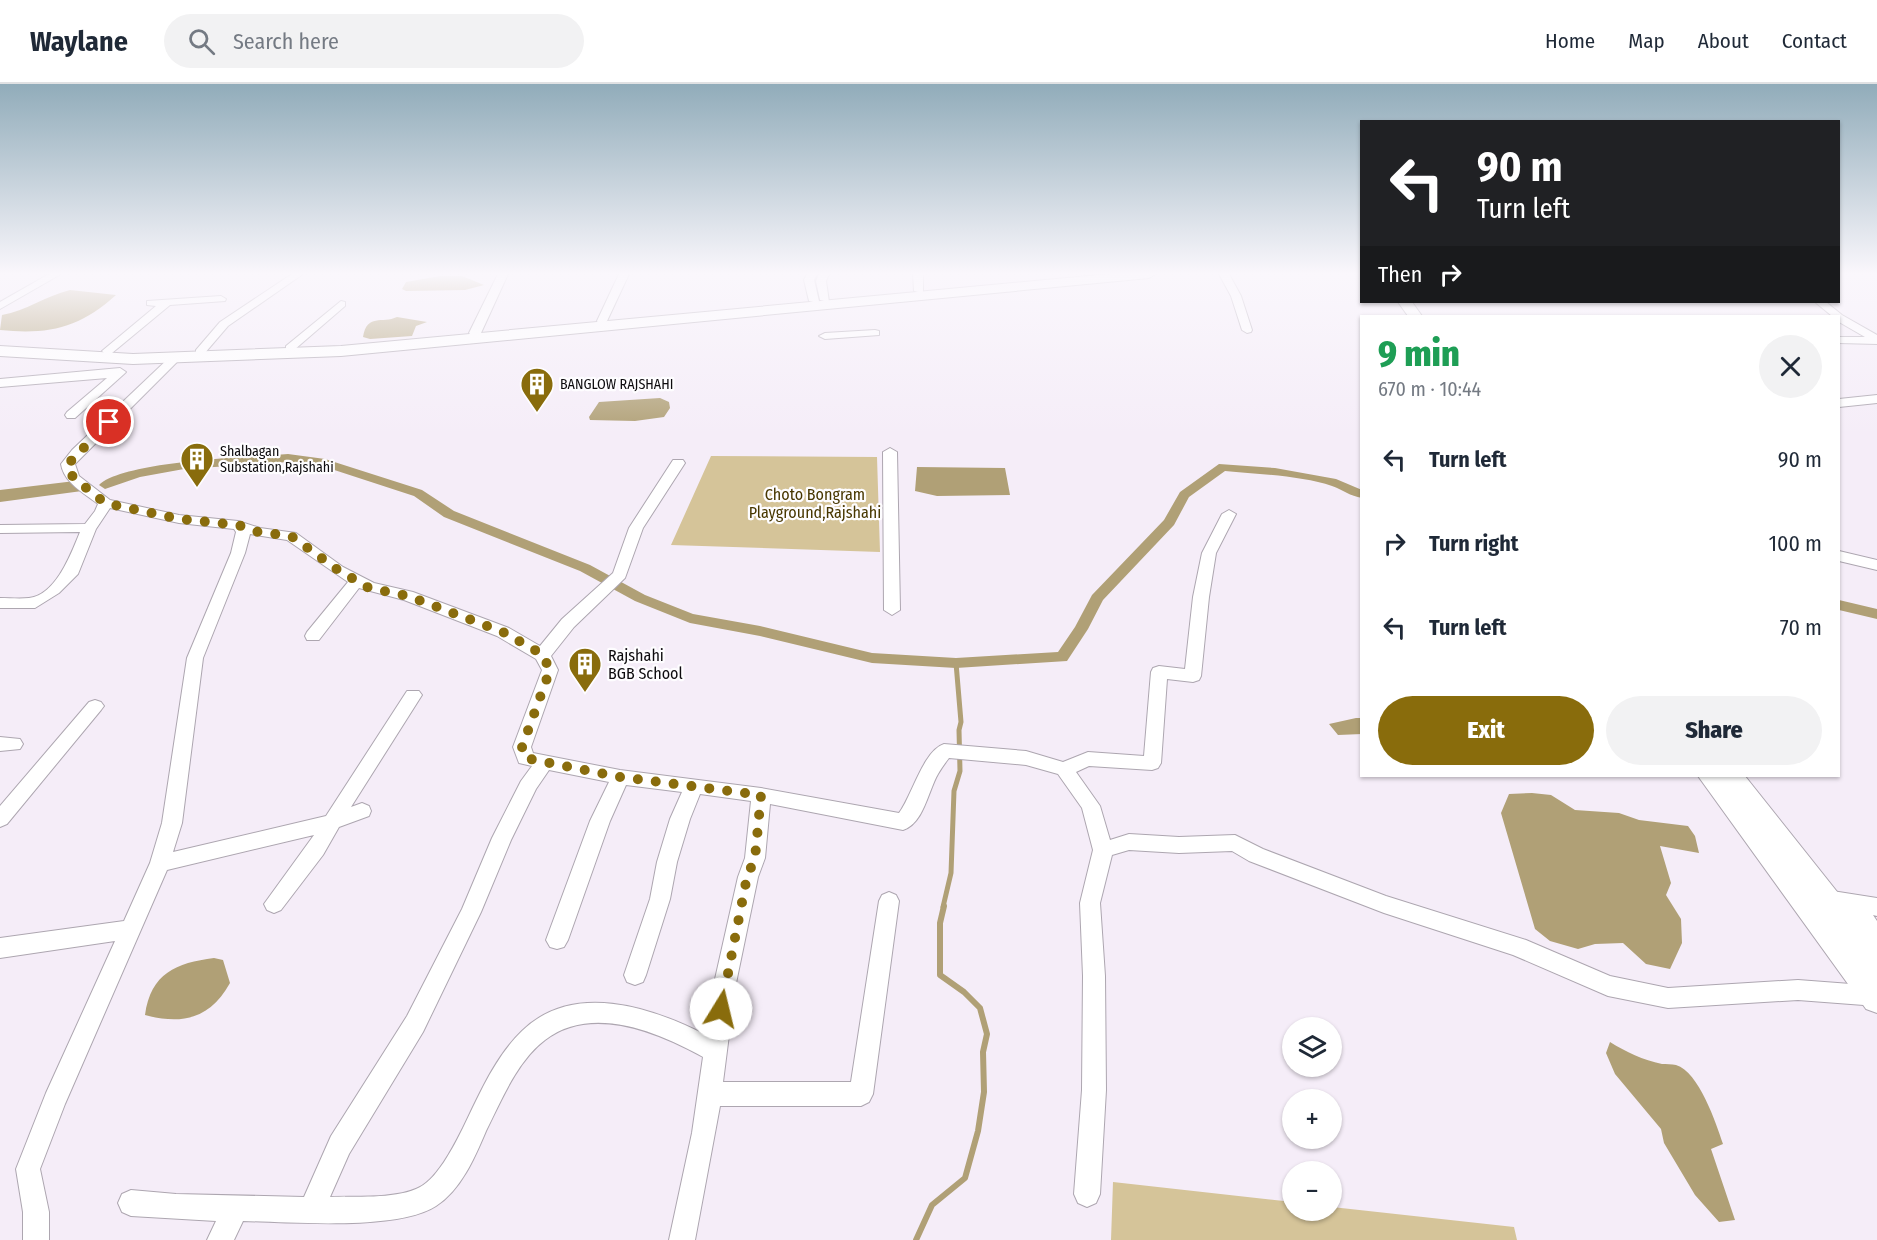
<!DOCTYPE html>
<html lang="en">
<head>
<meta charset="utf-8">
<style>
  :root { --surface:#fff; --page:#f2f2f3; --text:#1f2937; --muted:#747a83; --line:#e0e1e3; --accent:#896c0c }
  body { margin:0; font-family:"Fira Sans Condensed",sans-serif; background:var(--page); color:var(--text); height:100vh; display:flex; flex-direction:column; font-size:22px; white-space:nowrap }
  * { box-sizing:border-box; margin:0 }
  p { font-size:20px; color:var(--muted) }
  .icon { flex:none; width:33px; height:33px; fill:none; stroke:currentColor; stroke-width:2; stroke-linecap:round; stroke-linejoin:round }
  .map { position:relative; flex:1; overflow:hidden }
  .drawer { position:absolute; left:1360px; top:231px; width:480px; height:462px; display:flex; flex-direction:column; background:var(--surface); border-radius:0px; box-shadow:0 2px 4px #0004 }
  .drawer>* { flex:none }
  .hud { position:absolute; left:1360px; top:36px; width:480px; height:183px; border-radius:0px; box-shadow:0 2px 4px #0004; background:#202124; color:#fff; overflow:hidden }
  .tools { position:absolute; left:1282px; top:933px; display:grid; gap:12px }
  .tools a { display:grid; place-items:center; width:60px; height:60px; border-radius:50%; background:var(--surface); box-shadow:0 2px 4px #0004; font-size:30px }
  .pin { position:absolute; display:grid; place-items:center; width:51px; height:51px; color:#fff; margin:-26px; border:3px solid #fff; border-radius:50%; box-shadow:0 2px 6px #0007 }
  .me { position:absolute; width:66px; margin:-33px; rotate:9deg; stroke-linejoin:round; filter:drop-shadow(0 0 4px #0008) }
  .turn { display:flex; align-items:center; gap:21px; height:126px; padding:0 18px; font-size:27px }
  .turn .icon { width:78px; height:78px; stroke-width:2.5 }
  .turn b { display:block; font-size:42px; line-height:51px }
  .then { display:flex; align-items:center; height:57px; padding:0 18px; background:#0003; gap:12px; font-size:22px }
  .round { display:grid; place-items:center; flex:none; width:63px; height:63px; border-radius:32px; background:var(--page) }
  .summary { display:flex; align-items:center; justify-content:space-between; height:102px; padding:0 18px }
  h1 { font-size:36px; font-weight:800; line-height:45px; color:#1e9e55 }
  .button { display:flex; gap:12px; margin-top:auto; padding:12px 18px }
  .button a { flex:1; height:69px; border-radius:36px; background:var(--accent); color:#fff; font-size:24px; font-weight:800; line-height:69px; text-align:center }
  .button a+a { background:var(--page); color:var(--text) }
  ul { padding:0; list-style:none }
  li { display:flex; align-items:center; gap:18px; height:84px; padding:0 18px }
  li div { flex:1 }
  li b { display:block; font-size:22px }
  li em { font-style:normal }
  header { display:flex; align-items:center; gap:36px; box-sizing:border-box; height:84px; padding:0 30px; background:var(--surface); border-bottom:2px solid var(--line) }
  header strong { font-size:28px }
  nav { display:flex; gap:33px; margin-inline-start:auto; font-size:21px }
  .search { width:420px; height:54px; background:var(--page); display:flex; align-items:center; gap:15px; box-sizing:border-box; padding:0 21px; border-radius:33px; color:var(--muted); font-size:22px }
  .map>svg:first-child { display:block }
</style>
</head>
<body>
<header>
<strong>Waylane</strong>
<div class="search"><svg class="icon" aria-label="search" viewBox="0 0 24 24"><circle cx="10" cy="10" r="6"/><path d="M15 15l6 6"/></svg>Search here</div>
<nav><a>Home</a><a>Map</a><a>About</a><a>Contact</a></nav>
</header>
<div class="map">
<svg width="1877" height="1156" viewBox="0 0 1877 1156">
  <rect width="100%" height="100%" fill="#f5edf8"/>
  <!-- green -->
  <path fill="#d5c499" d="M 711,372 L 877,373 L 880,468 L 671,461 Z
    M 1113,1098 L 1293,1118 L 1293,1126 L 1332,1126 L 1332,1123 L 1514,1143 L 1517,1156 L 1111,1156 Z"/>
  <!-- water -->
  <path fill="#b0a076" d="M 440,192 L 462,192 L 484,201 L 465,206 L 406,207 L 402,205 L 406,198 Z
    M 70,206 L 116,211 C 80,244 48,251 0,246 L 2,231 C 26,227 45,212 70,206 Z
    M 397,233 L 427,238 L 416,242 L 412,252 L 370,255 L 363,253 C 367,229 382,240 397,233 Z
    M 660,314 L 669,318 L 670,324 L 664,333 L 635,337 L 590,336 L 589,333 L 599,318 Z
    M 917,383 L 1005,384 L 1010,411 L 937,412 L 915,407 Z
    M 1356,634 L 1362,634 L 1362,650 L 1338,651 L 1329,640 Z
    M 1532,709 L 1551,711 L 1575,726 L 1619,729 L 1639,736 L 1688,742 L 1695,752 L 1699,769 L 1660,762 L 1671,799 L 1666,811 L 1681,835 L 1682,859 L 1670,885 L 1646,880 L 1623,859 L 1595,860 L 1578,865 L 1550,857 L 1535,845 L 1501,729 L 1509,710 Z
    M 214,874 L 223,876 L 230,899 C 210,935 182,941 145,931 C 151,889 176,879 214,874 Z
    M 1610,958 C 1626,968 1643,976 1662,980 C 1666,980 1672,980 1676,981 C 1699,988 1716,1039 1723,1060 L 1711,1065 L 1735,1136 L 1719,1138 L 1695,1111 L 1664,1059 L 1661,1045 L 1615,990 L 1606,969 Z"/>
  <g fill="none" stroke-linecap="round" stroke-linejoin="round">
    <!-- stream-far1 -->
    <path stroke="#b0a076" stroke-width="5" d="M 943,823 L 951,789 L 954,707 L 960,687 L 959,646 L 961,638 L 956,579"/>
    <!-- stream -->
    <path stroke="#b0a076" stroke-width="6" d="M 916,1156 L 932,1121 L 965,1094 L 978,1047 L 984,1008 L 983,968 L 987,950 L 980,924 L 964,908 L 940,891 L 940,839 L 944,822"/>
    <!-- canal -->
    <path fill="#b0a076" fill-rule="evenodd" d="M 288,370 L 325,375 L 422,406 L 454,427 L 590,481 L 645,511 L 693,530 L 760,542 L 872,569 L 956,574 L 1058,568 L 1075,543 L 1092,511 L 1164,436 L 1180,408 L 1219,380 L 1275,384 L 1336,395 L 1362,406 L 1362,414 C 1350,412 1343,406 1332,402 C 1302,392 1258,390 1225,387 L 1189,413 L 1174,441 L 1103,516 L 1088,545 L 1067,577 L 956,584 L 872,579 L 760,552 L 690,539 L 635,517 L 580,487 L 444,433 L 414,412 L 319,381 L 288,378 L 184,385 L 140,393 L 105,405 L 99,401 C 124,377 250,373 288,370 Z
      M 1839,516 L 1877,525 L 1877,535 L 1839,526 Z"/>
    <!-- river -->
    <path fill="#b0a076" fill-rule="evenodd" d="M 75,397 L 82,399 L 86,403 L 82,407 L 0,418 L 0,406 Z"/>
    <defs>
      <path id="minor" d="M 49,190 L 61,190 L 0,225 L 0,218 Z
        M 292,190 L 303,190 L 228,242 L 204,270 L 196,270 L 196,266 L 220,238 Z
        M 498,190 L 508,190 L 481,249 L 479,251 L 471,251 L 469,249 Z
        M 619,190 L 629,190 L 607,237 L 602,240 L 598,239 L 597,237 Z
        M 807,190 L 817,190 L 814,196 L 819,217 L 818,219 L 809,217 L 804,196 Z
        M 819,190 L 829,190 L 826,197 L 829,218 L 820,216 L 816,197 Z
        M 913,190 L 923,190 L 923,209 L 914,207 Z
        M 1219,190 L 1229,190 L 1241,212 L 1252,246 L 1251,248 L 1247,249 L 1242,246 L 1231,212 Z
        M 221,212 L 226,215 L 225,217 L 170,221 L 112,269 L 104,269 L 102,267 L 156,222 L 147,221 L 147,217 Z
        M 341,217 L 345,218 L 345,222 L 294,266 L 286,266 L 286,262 Z
        M 1815,218 L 1826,218 L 1842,231 L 1877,251 L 1877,260 L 1839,259 L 1839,253 L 1865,253 L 1839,238 L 1839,232 L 1832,232 Z
        M 875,246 L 879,247 L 879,251 L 825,255 L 819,252 L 825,249 Z
        M 175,271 L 181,274 L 75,380 L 79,392 L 110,416 L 179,431 L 238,437 L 260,444 L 296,449 L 343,483 L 374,499 L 413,508 L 509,544 L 540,562 L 562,535 L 613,489 L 629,444 L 673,376 L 683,376 L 685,379 L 643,444 L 625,494 L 574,543 L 551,572 L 558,586 L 531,663 L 533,669 L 620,686 L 761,704 L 899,729 C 912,712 923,667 944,660 L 1026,667 L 1063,678 L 1088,668 L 1144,672 L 1151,588 L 1153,584 L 1159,582 L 1185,585 L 1193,513 L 1202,469 L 1222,430 L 1229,426 L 1236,430 L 1216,469 L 1209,513 L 1201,592 L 1199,596 L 1193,598 L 1167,595 L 1161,679 L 1158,684 L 1152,686 L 1089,682 L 1076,688 L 1100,722 L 1110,756 L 1129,750 L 1179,753 L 1235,751 L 1263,765 L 1386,812 L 1526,856 L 1610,892 L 1668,904 L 1798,896 L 1877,902 L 1877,922 L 1798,916 L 1668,924 L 1608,912 L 1513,871 L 1384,829 L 1249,777 L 1232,767 L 1179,769 L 1129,766 L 1112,771 L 1100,819 L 1105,892 L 1106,1006 L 1100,1110 L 1096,1119 L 1087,1123 L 1078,1119 L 1074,1110 L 1082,1006 L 1083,892 L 1080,819 L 1093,766 L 1082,724 L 1058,690 L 1026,681 L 949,674 C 945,679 941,685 938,690 C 928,707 924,739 903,746 L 770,720 L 765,774 L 758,793 L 735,904 L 723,998 L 851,998 L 879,817 L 882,811 L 889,808 L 896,811 L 899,817 L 873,1010 L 869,1018 L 861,1022 L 720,1022 L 695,1156 L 669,1156 L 692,1049 L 703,973 C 658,948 592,920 545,956 C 517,977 501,1017 486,1047 C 475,1073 461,1106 436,1122 C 398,1147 290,1138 243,1137 L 234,1156 L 207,1156 L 216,1137 L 131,1132 L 122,1128 L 118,1119 L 122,1110 L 131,1106 L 176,1110 L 304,1113 L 331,1052 L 407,932 L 462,825 L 492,754 L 521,697 L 532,682 L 519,679 L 513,663 L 542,586 L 536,575 L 497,552 L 404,516 L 359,504 L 319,556 L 307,556 L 305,552 L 307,548 L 348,498 L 287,456 L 250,450 L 245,469 L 203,574 L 182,739 L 173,768 L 326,732 L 407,607 L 419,607 L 422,611 L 351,723 L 362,719 L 369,722 L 371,727 L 369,732 L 339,743 L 323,771 L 281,826 L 274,829 L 267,826 L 264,820 L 314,751 L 167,786 L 65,1020 L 40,1085 L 49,1128 L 49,1156 L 23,1156 L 23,1128 L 16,1085 L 46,1009 L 115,857 L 0,874 L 0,854 L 124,837 L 150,779 L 162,739 L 187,574 L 231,469 L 236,448 L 234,445 L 179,439 L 110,424 L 96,445 L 78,490 L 59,509 L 35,524 L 0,524 L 0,514 C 9,514 20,515 29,514 C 56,511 71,470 80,448 L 0,449 L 0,441 L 85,440 L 95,427 L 98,420 C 84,409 64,399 61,380 L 72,366 L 171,272 ZM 549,686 L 609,698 L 590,737 L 546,856 L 550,863 L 557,865 L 564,863 L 568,856 L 610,737 L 626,701 L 682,708 L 670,735 L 657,778 L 650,815 L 624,891 L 627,898 L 635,901 L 643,898 L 646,891 L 670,815 L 677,778 L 690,735 L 700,710 L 751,717 L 745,774 L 738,793 L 713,904 L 706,951 C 651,923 573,897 522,947 C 495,973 479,1011 463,1044 C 454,1062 436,1098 416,1105 C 393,1115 355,1112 330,1113 L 349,1070 L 423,948 L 481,828 L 511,756 L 536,705 Z
        M 120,284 L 126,288 L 124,290 L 75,334 L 67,334 L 65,331 L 67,328 L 107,294 L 0,303 L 0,295 Z
        M 1877,311 L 1877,319 L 1839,323 L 1839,315 Z
        M 890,364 L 897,368 L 900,526 L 892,531 L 884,526 L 883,368 Z
        M 1839,467 L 1877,476 L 1877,486 L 1839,477 Z
        M 95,616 L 101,618 L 104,622 L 101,626 L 7,740 L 0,743 L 0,722 L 89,618 Z
        M 0,653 L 20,655 L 23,660 L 20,665 L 0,667 Z
        M 1826,806 L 1877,814 L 1877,832 L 1873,831 L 1877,837 L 1877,863 L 1870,861 L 1847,827 L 1819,821 L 1816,815 L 1819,809 Z"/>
      <path id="major" d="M 1110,190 L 1156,190 L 1149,194 L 341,272 L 133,280 L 0,272 L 0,262 L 133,270 L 341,262 Z
        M 1398,218 L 1412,218 L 1422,232 L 1408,232 Z
        M 1698,692 L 1745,692 L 1877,858 L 1877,929 L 1866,925 Z"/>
    </defs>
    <!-- minor casing -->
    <use href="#minor" stroke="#ada6b0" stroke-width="2"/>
    <!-- major casing -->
    <use href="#major" stroke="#ada6b0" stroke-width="2"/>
    <!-- minor -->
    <use href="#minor" fill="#fff" fill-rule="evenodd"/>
    <!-- major -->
    <use href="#major" fill="#fff" fill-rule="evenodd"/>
  </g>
  <!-- sky -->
  <linearGradient id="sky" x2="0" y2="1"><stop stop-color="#91acba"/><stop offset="0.54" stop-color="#faf7fc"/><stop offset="1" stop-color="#faf7fc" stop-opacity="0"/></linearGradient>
  <rect width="1877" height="351" fill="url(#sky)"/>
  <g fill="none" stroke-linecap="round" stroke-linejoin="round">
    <!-- route -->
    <path stroke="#896c0c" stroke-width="10" stroke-dasharray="0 18" d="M 109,338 L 68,380 L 69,388 L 75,395 L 105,419 L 179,435 L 238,441 L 258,448 L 291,452 L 338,486 L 369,504 L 408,512 L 503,548 L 542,570 L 550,586 L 522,663 L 525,674 L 620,693 L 761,711 L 755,774 L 747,793 L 721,925"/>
  </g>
  <!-- icons -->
  <defs>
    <symbol id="building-pin" viewBox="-11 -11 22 30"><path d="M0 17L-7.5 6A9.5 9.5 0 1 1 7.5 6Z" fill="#896c0c" stroke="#fefdff"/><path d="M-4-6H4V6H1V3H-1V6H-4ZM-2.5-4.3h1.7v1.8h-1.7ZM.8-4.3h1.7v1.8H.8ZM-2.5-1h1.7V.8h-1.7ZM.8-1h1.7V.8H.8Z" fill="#fff"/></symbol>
  </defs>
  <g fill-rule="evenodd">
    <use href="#building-pin" x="518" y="281" width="38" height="52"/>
    <use href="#building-pin" x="178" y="356" width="38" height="52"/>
    <use href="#building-pin" x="566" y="561" width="38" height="52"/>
  </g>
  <g text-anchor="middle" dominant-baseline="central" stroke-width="4.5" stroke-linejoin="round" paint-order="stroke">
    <!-- far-poi labels -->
    <g font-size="14" fill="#0d0b0e" stroke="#fefdff" text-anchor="start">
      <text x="560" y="300">BANGLOW RAJSHAHI</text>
      <text x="220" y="367">Shalbagan<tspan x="220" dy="16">Substation,Rajshahi</tspan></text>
    </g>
    <!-- park labels -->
    <g font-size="16" fill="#483700" stroke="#fefdff">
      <text x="815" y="410">Choto Bongram<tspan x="815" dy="18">Playground,Rajshahi</tspan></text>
    </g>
    <!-- poi labels -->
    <g font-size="16" fill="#0d0b0e" stroke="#fefdff" text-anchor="start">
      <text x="608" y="571">Rajshahi<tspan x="608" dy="18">BGB School</tspan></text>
    </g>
  </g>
</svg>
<div class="tools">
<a><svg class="icon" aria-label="layers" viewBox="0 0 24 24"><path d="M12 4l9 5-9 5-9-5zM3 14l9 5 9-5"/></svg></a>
<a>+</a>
<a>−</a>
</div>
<div class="pin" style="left:109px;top:338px;background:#d93025"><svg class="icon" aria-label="arrive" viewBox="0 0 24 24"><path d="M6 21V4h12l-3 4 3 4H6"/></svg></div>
<svg class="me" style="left:721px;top:925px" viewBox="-20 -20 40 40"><circle r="19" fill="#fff"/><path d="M0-13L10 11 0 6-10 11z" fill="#896c0c"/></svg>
<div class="hud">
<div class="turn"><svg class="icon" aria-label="left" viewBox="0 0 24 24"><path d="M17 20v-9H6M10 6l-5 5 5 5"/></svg><div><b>90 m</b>Turn left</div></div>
<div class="then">Then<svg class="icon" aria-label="right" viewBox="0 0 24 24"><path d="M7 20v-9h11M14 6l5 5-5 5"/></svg></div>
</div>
<section class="drawer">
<div class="summary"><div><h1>9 min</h1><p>670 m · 10:44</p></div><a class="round"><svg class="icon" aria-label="close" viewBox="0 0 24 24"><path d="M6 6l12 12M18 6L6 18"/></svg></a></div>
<ul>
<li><svg class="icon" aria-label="left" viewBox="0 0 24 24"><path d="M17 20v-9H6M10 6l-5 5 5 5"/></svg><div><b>Turn left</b></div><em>90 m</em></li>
<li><svg class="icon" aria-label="right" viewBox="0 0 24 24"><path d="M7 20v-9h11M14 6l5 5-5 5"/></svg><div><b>Turn right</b></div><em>100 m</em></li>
<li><svg class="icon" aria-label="left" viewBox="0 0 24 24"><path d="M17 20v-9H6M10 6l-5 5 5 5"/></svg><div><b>Turn left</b></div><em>70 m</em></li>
</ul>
<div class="button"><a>Exit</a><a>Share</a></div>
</section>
</div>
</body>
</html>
